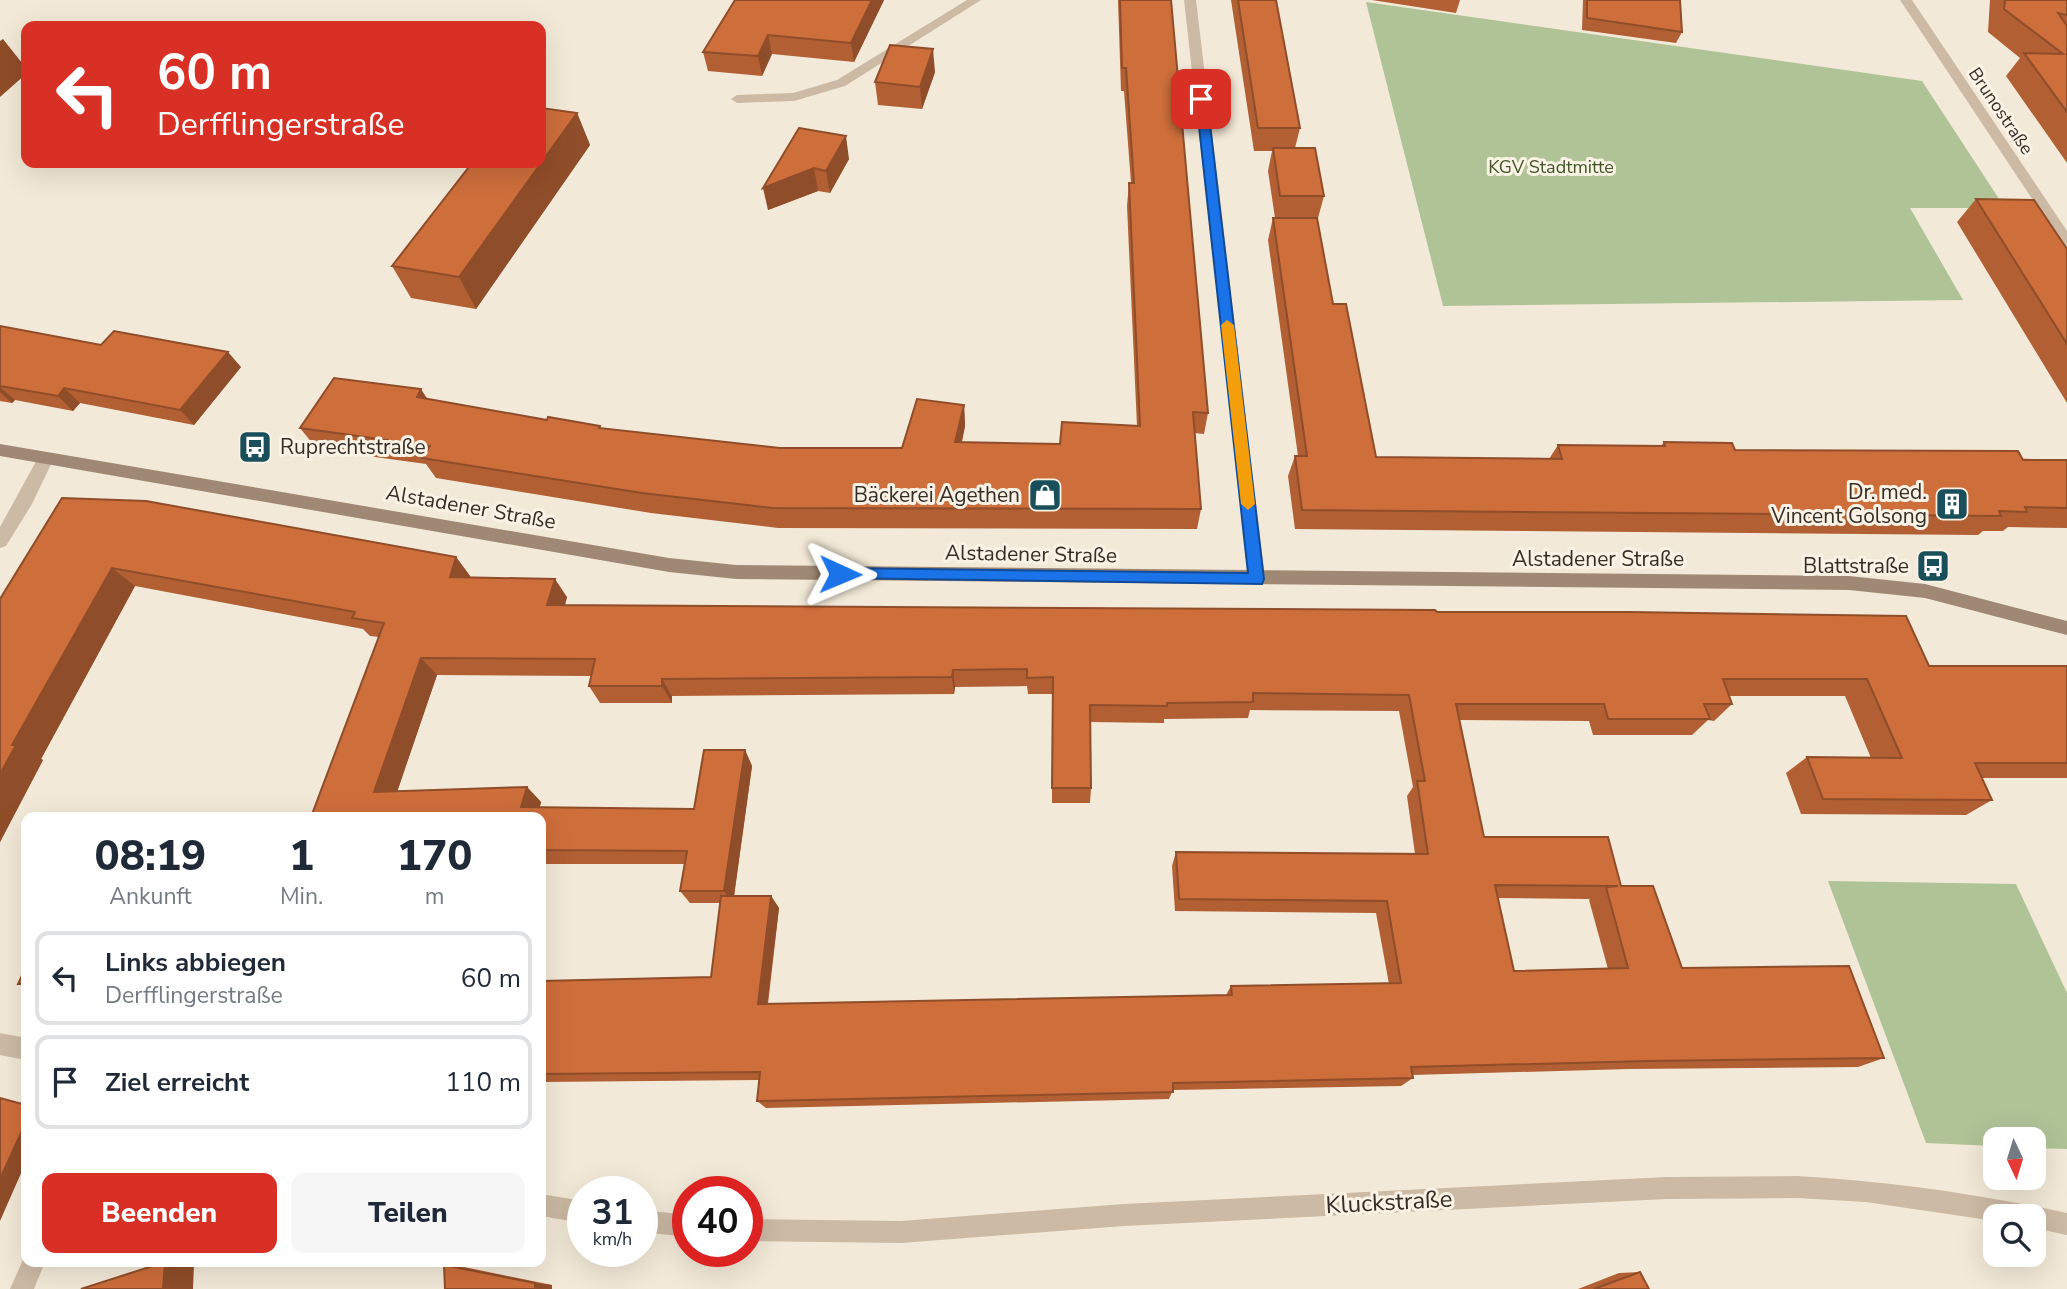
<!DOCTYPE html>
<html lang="de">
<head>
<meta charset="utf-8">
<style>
  :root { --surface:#fff; --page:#f6f6f7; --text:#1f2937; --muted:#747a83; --line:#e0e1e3; --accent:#d93025 }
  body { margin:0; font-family:"Nunito Sans",sans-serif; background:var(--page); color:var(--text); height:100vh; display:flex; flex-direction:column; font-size:26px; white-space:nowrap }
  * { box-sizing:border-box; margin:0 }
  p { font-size:23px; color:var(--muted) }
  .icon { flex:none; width:38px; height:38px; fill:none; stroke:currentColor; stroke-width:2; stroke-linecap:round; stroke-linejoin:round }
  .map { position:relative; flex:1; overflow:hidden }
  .panel { position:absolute; left:21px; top:812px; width:525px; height:455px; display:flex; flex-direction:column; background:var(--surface); border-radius:14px; box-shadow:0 7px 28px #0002 }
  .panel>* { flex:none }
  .banner { position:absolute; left:21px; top:21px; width:525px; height:147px; border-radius:14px; box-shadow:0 7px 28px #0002; background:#d93025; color:#fff; overflow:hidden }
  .needle { width:46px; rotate:176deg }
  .buttons { position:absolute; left:1983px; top:1127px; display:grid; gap:14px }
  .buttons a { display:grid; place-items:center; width:63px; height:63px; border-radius:14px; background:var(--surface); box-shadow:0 7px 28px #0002; font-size:35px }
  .speed { position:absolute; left:567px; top:1176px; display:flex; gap:14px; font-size:35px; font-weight:700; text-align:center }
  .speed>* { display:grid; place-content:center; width:91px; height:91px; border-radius:50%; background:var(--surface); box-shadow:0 7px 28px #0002; line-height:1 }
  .speed small { font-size:18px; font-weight:400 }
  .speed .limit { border:10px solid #d22; background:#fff; color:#111 }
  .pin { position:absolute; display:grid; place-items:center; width:60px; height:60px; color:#fff; margin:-30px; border-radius:14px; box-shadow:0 4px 10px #0006 }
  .me { position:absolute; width:77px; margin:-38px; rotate:91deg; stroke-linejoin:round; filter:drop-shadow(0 0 5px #0008) }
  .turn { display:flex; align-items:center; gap:24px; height:147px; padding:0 21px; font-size:32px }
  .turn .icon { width:91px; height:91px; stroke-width:2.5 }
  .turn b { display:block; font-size:49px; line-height:60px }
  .eta { display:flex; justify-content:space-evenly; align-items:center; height:119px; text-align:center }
  .eta b { font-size:42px; font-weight:800; line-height:49px }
  .primary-button { display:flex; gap:14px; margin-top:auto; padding:14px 21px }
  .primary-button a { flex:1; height:80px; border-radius:14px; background:var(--accent); color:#fff; font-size:28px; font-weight:800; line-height:80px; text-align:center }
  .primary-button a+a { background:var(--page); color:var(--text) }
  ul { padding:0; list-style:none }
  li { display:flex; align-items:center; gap:21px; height:94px; margin:0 14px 10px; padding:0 7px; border:4px solid var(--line); border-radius:14px }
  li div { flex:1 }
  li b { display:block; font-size:26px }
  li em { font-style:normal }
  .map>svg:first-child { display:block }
</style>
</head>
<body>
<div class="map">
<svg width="2067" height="1289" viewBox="0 0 2067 1289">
  <rect width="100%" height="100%" fill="#f3e9d8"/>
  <!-- green -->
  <path fill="#b0c397" d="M 1366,2 L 1922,81 L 2005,208 L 1910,208 L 1963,300 L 1443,306 Z
    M 1828,881 L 2016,884 L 2067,993 L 2067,1149 L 2034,1148 L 2034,1139 L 1995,1139 L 1995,1146 L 1926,1143 Z"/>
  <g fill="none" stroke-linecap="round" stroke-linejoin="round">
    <!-- lane -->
    <path fill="#ccbaa4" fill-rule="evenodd" d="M 26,1253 L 26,1262 L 45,1262 L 34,1289 L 10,1289 Z"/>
    <!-- street -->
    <path fill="#ccbaa4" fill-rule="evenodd" d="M 967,0 L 981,0 L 845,86 L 794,101 L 737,103 L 731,99 L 737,95 L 793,93 L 837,80 Z
      M 1184,0 L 1196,0 L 1265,579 L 1263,584 L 1251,584 L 1249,579 Z
      M 1900,0 L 1912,0 L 2067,231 L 2067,246 L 2062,244 Z
      M 46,452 L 54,458 L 32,504 L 6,546 L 0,548 L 0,527 L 40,454 Z
      M 0,1033 L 26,1038 L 26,1060 L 0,1055 Z
      M 1797,1176 C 1888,1181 1978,1194 2067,1213 L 2067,1235 L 2034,1228 L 2034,1216 L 1995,1216 L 1995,1221 L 1866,1202 L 1797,1198 L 1667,1199 L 1124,1226 L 901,1243 L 747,1241 L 747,1219 L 901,1221 L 1124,1204 L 1667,1177 Z
      M 541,1194 L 583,1201 L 583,1223 L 541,1216 Z
      M 642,1210 L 688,1215 L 688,1237 L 642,1232 Z"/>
    <!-- secondary -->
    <path fill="#9f8975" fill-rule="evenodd" d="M 0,444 L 669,558 L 736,565 L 1849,576 L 1925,584 L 2067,621 L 2067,635 L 1925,598 L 1849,590 L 736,579 L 669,572 L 0,456 Z"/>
  </g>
  <!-- wall -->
  <path fill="#b15f33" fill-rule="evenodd" d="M 735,0 L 884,0 L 854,62 L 772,54 L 762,76 L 708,71 L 703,52 Z
    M 1118,0 L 1171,0 L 1208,413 L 1204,434 L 1194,433 L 1201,509 L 1197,529 L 778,528 L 651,513 L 436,478 L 426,464 L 317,449 L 300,428 L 428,399 L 547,420 L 601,428 L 780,448 L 902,448 L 964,405 L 965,426 L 962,442 L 1060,444 L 1137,426 L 1127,206 L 1129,183 L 1131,183 L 1124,91 L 1121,91 Z
    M 1231,0 L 1276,0 L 1300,128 L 1295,148 L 1324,196 L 1318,218 L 1317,218 L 1333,304 L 1376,457 L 1549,459 L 1558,445 L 1661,446 L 1664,442 L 1735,450 L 2067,460 L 2067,528 L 2008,527 L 2003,531 L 1983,531 L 1978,535 L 1295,529 L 1288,476 L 1295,456 L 1298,456 L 1268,240 L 1273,218 L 1275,218 L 1268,171 L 1272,151 L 1254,151 Z
    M 1372,0 L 1460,0 L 1456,13 Z
    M 1583,0 L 1680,0 L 1682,32 L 1676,43 L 1582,30 Z
    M 1990,0 L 2067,0 L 2067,163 L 2006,76 L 2020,58 L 1988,32 Z
    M 935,72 L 922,109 L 878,105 L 875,82 Z
    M 577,113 L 590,145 L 476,309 L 411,298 L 392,266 Z
    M 799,128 L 849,159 L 830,193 L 818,191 L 768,210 Z
    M 1976,199 L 2067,249 L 2067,403 L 1957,222 Z
    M 0,326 L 101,345 L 241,367 L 194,425 L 80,403 L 73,411 L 15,400 L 12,403 L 0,401 Z
    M 62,498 L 456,557 L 470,576 L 470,578 L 567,597 L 565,606 L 1437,612 L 1929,666 L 2067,666 L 2067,778 L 1982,778 L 1992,800 L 1966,815 L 1801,814 L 1786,773 L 1807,757 L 1871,758 L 1845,696 L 1729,696 L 1732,704 L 1714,721 L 1708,720 L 1692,735 L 1593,735 L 1589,721 L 1459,720 L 1484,837 L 1621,886 L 1682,968 L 1884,1058 L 1858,1067 L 1629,1069 L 1412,1075 L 1413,1078 L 1401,1086 L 1173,1090 L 1169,1099 L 766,1108 L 757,1101 L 759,1080 L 541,1082 L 541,981 L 711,977 L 720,903 L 690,903 L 680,891 L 684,864 L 541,864 L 541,817 L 311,817 L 379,637 L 370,636 L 363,629 L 135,586 L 41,759 L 43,760 L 0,842 L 0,599 ZM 437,675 L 591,676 L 589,686 L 600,703 L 672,703 L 672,696 L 954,694 L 955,687 L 1027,686 L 1028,694 L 1052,694 L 1052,803 L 1090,803 L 1091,788 L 1090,722 L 1164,723 L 1164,719 L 1248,718 L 1250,710 L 1399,711 L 1413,787 L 1407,796 L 1415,854 L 1176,852 L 1172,866 L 1175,911 L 1376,913 L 1389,984 L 1231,986 L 1226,995 L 768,1004 L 779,908 L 771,896 L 734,896 L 752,766 L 745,750 L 694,809 L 540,807 L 541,802 L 527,787 L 397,791 ZM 1498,898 L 1590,899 L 1589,900 L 1608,969 L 1514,971 Z
    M 444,1265 L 464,1267 L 552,1285 L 552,1289 L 445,1289 Z
    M 1640,1272 L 1649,1289 L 1578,1289 L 1619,1273 Z"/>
  <!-- shaded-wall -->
  <path fill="#904d29" d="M 872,0 L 884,0 L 854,62 L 851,43 Z
    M 768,35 L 772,54 L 762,76 L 758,56 Z
    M 3,39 L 26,68 L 26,74 L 0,97 L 0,41 Z
    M 933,49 L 935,72 L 922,109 L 920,87 Z
    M 577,113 L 590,145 L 476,309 L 459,277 Z
    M 846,136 L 849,159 L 830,193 L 826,171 Z
    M 814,168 L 818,191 L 768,210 L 763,188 Z
    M 228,352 L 241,367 L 194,425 L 180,410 Z
    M 0,387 L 15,400 L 12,403 L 0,392 Z
    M 64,388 L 80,403 L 73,411 L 58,396 Z
    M 421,389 L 435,411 L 417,397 Z
    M 964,405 L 965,426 L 957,462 L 955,442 Z
    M 456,557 L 470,576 L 464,596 L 450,577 Z
    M 112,568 L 135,586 L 41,759 L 43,760 L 0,842 L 0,774 L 12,745 Z
    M 555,579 L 567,597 L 559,624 L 547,605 Z
    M 421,658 L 437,675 L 392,807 L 374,792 Z
    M 953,670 L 955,687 L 954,694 L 952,677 Z
    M 662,679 L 672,696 L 672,703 L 662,686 Z
    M 745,750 L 752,766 L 733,903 L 724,891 Z
    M 527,787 L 541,802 L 537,817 L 521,807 Z
    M 771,896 L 779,908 L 766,1014 L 758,1004 Z
    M 26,1122 L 26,1162 L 0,1221 L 0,1179 Z
    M 165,1262 L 194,1264 L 193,1289 L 163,1289 Z
    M 535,1283 L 552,1285 L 552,1289 L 535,1289 Z"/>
  <!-- building -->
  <path fill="#ce6e3b" stroke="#904d29" stroke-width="2" fill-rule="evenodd" d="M 735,0 L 872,0 L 851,43 L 768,35 L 758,56 L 703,52 Z
    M 1120,0 L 1171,0 L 1208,413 L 1193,412 L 1201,509 L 772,508 L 642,493 L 422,458 L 430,446 L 300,428 L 334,378 L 421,389 L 417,397 L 547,420 L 548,417 L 600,426 L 599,428 L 780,448 L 902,448 L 917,399 L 964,405 L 955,442 L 1060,444 L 1062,422 L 1140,426 L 1129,183 L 1134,183 L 1126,68 L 1122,68 Z
    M 1238,0 L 1276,0 L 1300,128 L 1258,128 Z
    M 1587,0 L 1680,0 L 1682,32 L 1587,18 Z
    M 2005,0 L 2067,0 L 2067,15 L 2058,13 L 2067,26 L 2067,112 L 2024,53 L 2063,54 L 2004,9 Z
    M 890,45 L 933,49 L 920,87 L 875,82 Z
    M 541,108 L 577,113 L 459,277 L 392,266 L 472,163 L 541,163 Z
    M 799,128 L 846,136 L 826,171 L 814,168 L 763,188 Z
    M 1273,148 L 1315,148 L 1324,196 L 1280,196 Z
    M 1976,199 L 2034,200 L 2067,249 L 2067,344 Z
    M 1273,218 L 1317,218 L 1333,304 L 1346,304 L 1376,457 L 1562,459 L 1558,445 L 1665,446 L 1664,442 L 1732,443 L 1735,450 L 2018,451 L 2023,460 L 2067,460 L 2067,508 L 2025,507 L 2027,512 L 1999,511 L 2001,516 L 1302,510 L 1295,456 L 1307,456 Z
    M 0,326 L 101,345 L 114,331 L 228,352 L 180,410 L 64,388 L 58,396 L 0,386 Z
    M 62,498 L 146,501 L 456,557 L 450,577 L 555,579 L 547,605 L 1435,610 L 1437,612 L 1629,612 L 1906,616 L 1929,666 L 2067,666 L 2067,763 L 1975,763 L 1992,800 L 1823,799 L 1807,757 L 1902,758 L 1867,679 L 1723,679 L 1732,704 L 1704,704 L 1710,719 L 1608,719 L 1604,704 L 1456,704 L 1484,837 L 1608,837 L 1621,886 L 1653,886 L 1682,968 L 1849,966 L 1884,1058 L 1648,1061 L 1411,1067 L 1413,1078 L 1173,1083 L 1173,1092 L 757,1101 L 760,1072 L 541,1074 L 541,981 L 711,977 L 721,896 L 771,896 L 758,1004 L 1232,995 L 1231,986 L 1401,983 L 1387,901 L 1179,899 L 1176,852 L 1428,854 L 1417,781 L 1425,781 L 1409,695 L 1253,693 L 1253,702 L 1167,703 L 1167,706 L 1090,705 L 1091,788 L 1052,788 L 1053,677 L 1027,678 L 1027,669 L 953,670 L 952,677 L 662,679 L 662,686 L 589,686 L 595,659 L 421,658 L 374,792 L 527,787 L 521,807 L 694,809 L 704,750 L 745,750 L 724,891 L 680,891 L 687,851 L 541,850 L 541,817 L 311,817 L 384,623 L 352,618 L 355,612 L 112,568 L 12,745 L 16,745 L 0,774 L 0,599 ZM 1495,885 L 1618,886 L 1606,887 L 1628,968 L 1514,971 Z
    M 26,967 L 26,984 L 18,984 Z
    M 0,1098 L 26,1105 L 26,1122 L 0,1179 Z
    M 165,1262 L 163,1289 L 81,1289 Z
    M 444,1265 L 535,1283 L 535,1289 L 445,1289 Z
    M 1640,1272 L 1649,1289 L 1594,1289 Z"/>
  <!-- route -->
  <path fill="#1a73e8" stroke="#114b97" stroke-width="2" d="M 1201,96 L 1207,99 L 1264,579 L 1262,584 L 834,578 L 832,574 L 834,570 L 840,568 L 1248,573 L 1196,99 Z"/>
  <!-- slow -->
  <path fill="#f59e0b" d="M 1227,320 L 1234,325 L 1255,504 L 1248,510 L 1241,504 L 1221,325 Z"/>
  <!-- icons -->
  <defs>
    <symbol id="bus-square" viewBox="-11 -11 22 22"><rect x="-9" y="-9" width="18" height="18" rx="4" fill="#194f5a" stroke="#faf3e5"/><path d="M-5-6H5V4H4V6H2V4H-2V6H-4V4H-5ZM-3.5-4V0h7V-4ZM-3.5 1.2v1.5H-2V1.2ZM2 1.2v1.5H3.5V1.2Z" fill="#fff"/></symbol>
    <symbol id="shop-square" viewBox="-11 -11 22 22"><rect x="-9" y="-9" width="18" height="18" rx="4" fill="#194f5a" stroke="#faf3e5"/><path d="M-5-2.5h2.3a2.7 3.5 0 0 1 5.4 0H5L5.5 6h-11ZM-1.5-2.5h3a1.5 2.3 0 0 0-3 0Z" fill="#fff"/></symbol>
    <symbol id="building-square" viewBox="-11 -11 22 22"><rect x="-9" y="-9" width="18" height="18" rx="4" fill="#194f5a" stroke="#faf3e5"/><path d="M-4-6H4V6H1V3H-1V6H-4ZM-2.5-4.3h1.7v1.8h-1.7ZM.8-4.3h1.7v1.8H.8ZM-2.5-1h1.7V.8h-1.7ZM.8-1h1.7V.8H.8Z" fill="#fff"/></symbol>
  </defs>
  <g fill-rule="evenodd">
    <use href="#bus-square" x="236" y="428" width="38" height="38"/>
    <use href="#shop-square" x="1026" y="476" width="38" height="38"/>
    <use href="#building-square" x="1933" y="485" width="38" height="38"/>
    <use href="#bus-square" x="1914" y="547" width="38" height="38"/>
  </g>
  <g text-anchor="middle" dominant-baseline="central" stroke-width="6" stroke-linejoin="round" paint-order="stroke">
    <!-- far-street labels -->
    <g font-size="18" fill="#362d26" stroke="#faf3e5">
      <text transform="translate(2001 111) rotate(56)">Brunostraße</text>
    </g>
    <!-- far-park labels -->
    <g font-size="18" fill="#415628" stroke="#faf3e5">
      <text x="1551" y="167">KGV Stadtmitte</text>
    </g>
    <!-- poi labels -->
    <g font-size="21" fill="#362d26" stroke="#faf3e5" text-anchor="end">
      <text x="280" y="447" text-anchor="start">Ruprechtstraße</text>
      <text x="1927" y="492">Dr. med.<tspan x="1927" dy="24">Vincent Golsong</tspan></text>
      <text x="1020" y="495">Bäckerei Agethen</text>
      <text x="1909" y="566">Blattstraße</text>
    </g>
    <!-- street labels -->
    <g font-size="21" fill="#362d26" stroke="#faf3e5">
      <text transform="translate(471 507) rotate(10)">Alstadener Straße</text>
      <text transform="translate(1031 554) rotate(1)">Alstadener Straße</text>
      <text x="1598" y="559">Alstadener Straße</text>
    </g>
    <!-- near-street labels -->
    <g font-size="24" fill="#362d26" stroke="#faf3e5">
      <text transform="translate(1389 1202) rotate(-3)">Kluckstraße</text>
    </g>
  </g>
</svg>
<div class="buttons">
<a><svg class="needle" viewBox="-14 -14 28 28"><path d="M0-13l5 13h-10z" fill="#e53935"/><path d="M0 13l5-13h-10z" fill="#747a83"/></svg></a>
<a><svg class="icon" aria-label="search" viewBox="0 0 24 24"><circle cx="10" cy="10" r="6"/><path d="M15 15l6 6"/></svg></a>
</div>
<div class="speed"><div>31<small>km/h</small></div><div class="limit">40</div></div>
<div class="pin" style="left:1201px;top:99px;background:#d93025"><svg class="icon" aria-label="arrive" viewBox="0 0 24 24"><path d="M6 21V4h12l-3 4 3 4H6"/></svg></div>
<svg class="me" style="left:840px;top:574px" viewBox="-20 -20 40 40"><path d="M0-17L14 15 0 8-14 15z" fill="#1a73e8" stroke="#fff" stroke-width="4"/></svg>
<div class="banner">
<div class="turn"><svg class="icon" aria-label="left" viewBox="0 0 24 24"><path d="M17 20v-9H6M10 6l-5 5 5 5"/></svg><div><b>60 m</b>Derfflingerstraße</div></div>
</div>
<section class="panel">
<div class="eta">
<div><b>08:19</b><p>Ankunft</p></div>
<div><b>1</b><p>Min.</p></div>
<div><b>170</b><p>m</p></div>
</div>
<ul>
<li><svg class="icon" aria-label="left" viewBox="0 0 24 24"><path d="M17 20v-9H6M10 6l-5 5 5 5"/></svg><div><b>Links abbiegen</b><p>Derfflingerstraße</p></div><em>60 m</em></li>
<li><svg class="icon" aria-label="arrive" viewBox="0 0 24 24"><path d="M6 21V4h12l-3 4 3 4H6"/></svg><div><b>Ziel erreicht</b></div><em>110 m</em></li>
</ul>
<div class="primary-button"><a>Beenden</a><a>Teilen</a></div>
</section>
</div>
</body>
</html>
